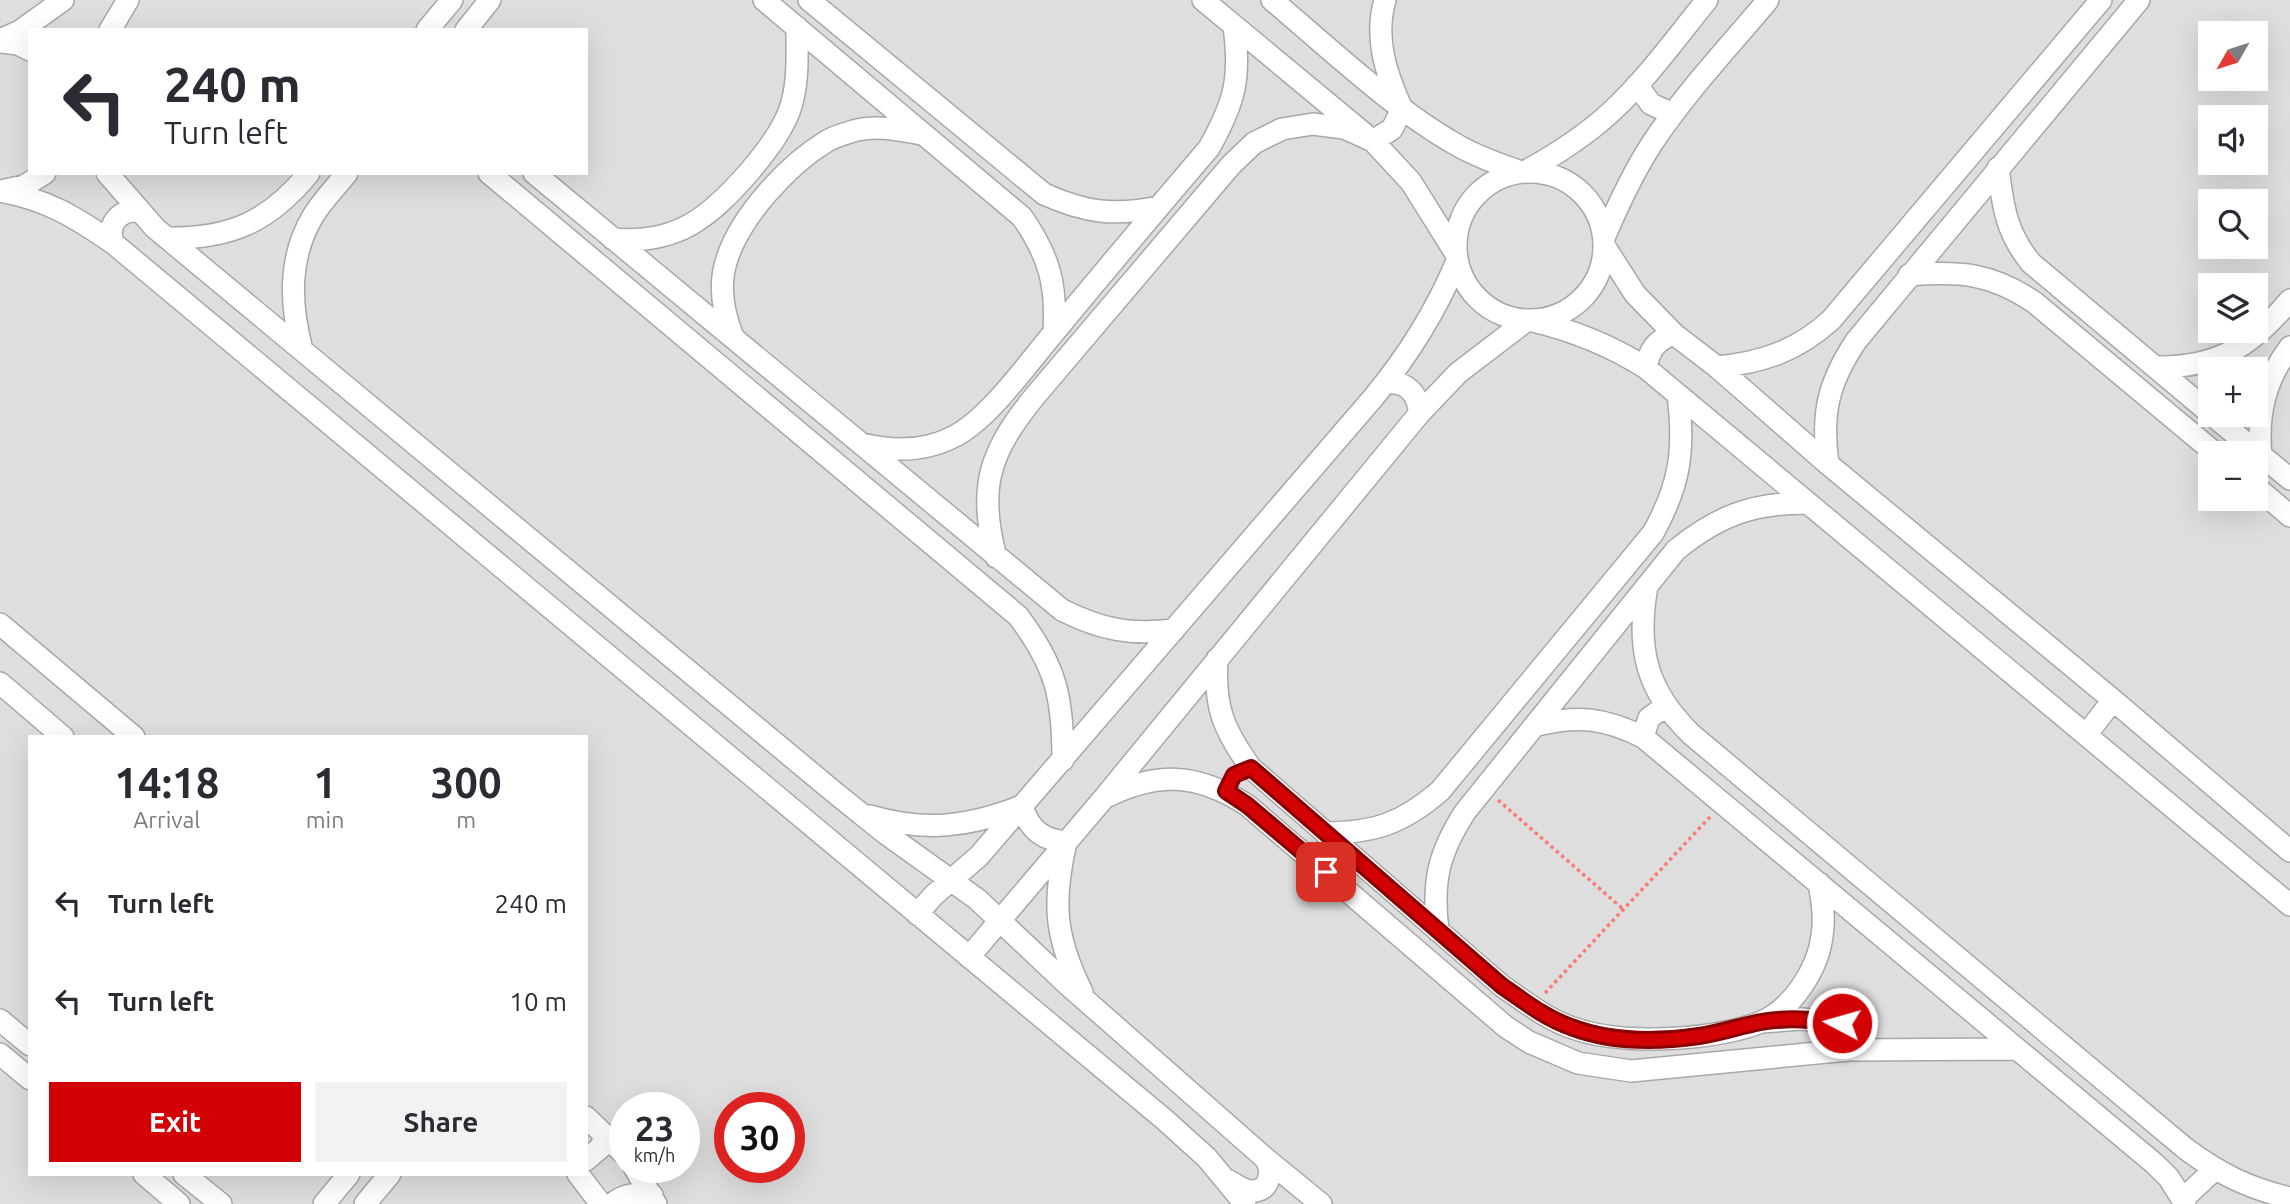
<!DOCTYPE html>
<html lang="en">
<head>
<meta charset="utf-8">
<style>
  :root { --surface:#fff; --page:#f2f2f3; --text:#2b2b33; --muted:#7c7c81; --accent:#d20103 }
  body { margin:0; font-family:Ubuntu,sans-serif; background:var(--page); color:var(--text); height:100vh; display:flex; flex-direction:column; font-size:26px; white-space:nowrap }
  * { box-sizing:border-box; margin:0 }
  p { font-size:23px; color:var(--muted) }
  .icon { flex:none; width:38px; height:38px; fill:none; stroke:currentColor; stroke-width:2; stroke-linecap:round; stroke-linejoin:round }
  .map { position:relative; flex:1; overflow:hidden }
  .panel { position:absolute; left:28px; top:735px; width:560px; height:441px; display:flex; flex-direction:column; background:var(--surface); border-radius:0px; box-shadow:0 7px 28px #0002 }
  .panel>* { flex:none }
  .top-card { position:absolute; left:28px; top:28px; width:560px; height:147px; border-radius:0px; box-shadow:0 7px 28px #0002; background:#fff; color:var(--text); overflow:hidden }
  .needle { width:46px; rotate:231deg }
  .buttons { position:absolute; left:2198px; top:21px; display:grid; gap:14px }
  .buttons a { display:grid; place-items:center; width:70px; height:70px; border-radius:0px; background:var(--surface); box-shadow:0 7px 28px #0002; font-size:35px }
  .speed { position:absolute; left:609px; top:1092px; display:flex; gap:14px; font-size:35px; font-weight:700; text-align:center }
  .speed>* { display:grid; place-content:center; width:91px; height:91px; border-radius:50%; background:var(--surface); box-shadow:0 7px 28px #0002; line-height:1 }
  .speed small { font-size:18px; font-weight:400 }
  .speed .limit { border:10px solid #d22; background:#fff; color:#111 }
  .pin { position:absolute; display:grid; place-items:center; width:60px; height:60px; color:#fff; margin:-30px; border-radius:14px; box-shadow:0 4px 10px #0006 }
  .me { position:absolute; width:77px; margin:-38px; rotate:276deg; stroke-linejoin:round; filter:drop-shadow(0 0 5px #0008) }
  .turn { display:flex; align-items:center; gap:24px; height:147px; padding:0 21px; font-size:32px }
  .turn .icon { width:91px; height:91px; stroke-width:2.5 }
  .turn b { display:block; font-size:49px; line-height:60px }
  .eta { display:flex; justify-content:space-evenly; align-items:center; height:119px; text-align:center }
  .eta b { font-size:42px; font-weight:700; line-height:49px }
  .primary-button { display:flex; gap:14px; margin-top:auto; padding:14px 21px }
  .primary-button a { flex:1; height:80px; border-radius:0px; background:var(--accent); color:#fff; font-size:28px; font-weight:700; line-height:80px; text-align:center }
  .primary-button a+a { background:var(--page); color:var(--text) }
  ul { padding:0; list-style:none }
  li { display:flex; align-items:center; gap:21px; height:98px; padding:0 21px }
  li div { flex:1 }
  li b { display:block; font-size:26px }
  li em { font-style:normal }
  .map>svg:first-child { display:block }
</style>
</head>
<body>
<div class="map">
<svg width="2290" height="1204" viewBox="0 0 2290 1204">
  <rect width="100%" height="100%" fill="#f1eee8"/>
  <!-- residential -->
  <path fill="#dfdede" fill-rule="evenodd" d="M 0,0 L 2290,0 L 2290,1204 L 0,1204 ZM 30,30 L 586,30 L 586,173 L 30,173 ZM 2210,33 L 2256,33 L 2256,79 L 2210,79 ZM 2210,117 L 2256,117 L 2256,163 L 2210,163 ZM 2210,201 L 2256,201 L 2256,247 L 2210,247 ZM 2210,285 L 2256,285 L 2256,331 L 2210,331 ZM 2210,369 L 2256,369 L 2256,415 L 2210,415 ZM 2210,453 L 2256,453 L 2256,499 L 2210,499 ZM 30,737 L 586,737 L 586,1174 L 30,1174 ZM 625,1108 L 684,1108 L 684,1167 L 625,1167 ZM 730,1108 L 789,1108 L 789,1167 L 730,1167 Z"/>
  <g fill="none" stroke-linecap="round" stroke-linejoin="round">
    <defs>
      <path id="minor" d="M 764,0 L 1022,217 C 1049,256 1057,284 1054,332
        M 809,0 L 1044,194 C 1086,213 1114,216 1159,207
        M 1203,0 L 1373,141 L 1411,182 L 1456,254
        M 1272,0 C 1329,48 1393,109 1457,145 C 1477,157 1499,164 1521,172
        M 110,30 L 128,0
        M 427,30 L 452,0
        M 466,30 L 490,0
        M 0,40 L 20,31 L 63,0
        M 0,42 L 18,44 L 30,50
        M 1637,85 L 1651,104 L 1673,114
        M 1998,168 C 2003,207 2006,232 2031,263 L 2210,413
        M 1526,171 C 1557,154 1585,136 1611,112 C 1647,79 1676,38 1707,0
        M1456 246a74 74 0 1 1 148 0a74 74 0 1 1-148 0Z
        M 107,173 L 155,228 L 834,792 L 885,833 L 977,899 L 1067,984 L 1266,1159 L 1321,1204
        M 489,173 L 1018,616 C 1056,666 1063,697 1063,760
        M 534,173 L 1062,610 C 1102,630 1130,635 1174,630
        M 5,190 L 24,186 L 45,173
        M 0,191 C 46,199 75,217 113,243 L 1165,1120 L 1207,1158 L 1245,1204
        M 167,238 C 230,239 269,222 309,173
        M 1604,238 C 1618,205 1633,172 1653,142 C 1686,92 1729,47 1768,0
        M 613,239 C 677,245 710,217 750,171 C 765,153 780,134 789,112 C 799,85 797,55 797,27
        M 113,243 C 107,225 118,210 138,211
        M 1605,247 L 1635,294 L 1674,334 L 1717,367 L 1828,464 L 2113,700 L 2290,851
        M 1909,275 C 1960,271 1991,273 2034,302 L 2215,453
        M 1533,321 C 1575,331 1610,345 1646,368 L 2290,905
        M 733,337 C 723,312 718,285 727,259 C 741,215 789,164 827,141 C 835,136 847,133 857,130 C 878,125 901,130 921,134
        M 302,350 C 290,304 288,258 313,216 C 322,201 336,187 347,173
        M 1717,367 C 1761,363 1797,351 1831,320 L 2101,0
        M 2155,367 C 2217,368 2251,347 2290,300
        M 1646,368 C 1649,350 1656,340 1674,334
        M 1386,383 C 1407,381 1419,394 1419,414
        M 2212,415 L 2290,479
        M 862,444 C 894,452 925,452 955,436 C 989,418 1026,366 1051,336 C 1103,273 1156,210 1209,148 C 1235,102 1241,78 1234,26
        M 2261,455 C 2257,414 2265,380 2290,347
        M 1828,464 C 1821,414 1828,383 1856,341 L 2139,0
        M 2256,487 L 2290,516
        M 996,557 C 977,487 990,451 1035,396 L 1231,165 L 1254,143 L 1282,129 L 1313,124 L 1344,128 L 1373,141 L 1392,129 L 1402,109 C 1386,74 1374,38 1385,0
        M 1647,586 C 1636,648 1646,691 1692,735 L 2186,1149 C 2220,1174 2248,1188 2290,1198
        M 0,624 L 134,737
        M 1217,659 C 1214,707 1223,729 1251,768 L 1502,986 C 1524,1001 1545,1018 1570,1027 C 1605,1040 1645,1040 1681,1038 C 1707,1036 1734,1032 1759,1023 C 1792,1010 1818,969 1822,936 C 1825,918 1822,900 1819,883
        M 0,683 L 63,737
        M 1537,725 C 1579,715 1604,718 1643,737 L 2155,1164 L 2169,1178 L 2185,1204
        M 2086,735 L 2113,700
        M 1643,737 L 1649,718 L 1666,706
        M 1104,798 C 1157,771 1197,773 1247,805 L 1506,1027 L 1529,1042 L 1578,1063 L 1631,1071 L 1848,1050 L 2017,1049
        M 870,816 C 925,832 969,827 1022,806 C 1029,829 1042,840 1066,842 C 1052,903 1055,937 1082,992
        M 1325,833 C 1374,833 1403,823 1440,791 L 1653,533 C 1680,485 1685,450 1678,395
        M 917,914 L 934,895 L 979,856 L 1373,398 C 1408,356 1436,311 1457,261
        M 1438,931 C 1432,882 1438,854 1465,812 L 1676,550 C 1718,516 1752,503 1806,503
        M 969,957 L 1104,798 L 1419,414 L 1458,373 L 1526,321
        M 0,1020 L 30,1045
        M 1762,1022 L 1802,1019 L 1846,1024 L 1855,1035 L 1854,1044 L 1848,1050
        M 0,1054 L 30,1079
        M 586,1117 L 625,1155
        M 586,1160 L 600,1148 L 606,1135
        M 634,1167 L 656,1204
        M 144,1174 L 179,1204
        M 184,1174 L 221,1204
        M 578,1174 L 601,1204
        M 1229,1181 C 1235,1184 1242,1190 1250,1191 C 1270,1193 1273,1172 1266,1159
        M 2183,1199 L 2214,1170
        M 324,1204 L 349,1174
        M 365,1204 L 390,1174
        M 612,1204 C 624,1194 636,1193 652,1195"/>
    </defs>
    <!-- minor casing -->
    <use href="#minor" stroke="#a8a8a8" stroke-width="24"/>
    <!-- path -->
    <path stroke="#fa7d71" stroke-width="3.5" stroke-dasharray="3.5 3.5" stroke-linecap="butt" d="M 1498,800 L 1623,909
      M 1545,993 L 1710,817"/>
    <!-- minor -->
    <use href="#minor" stroke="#fff" stroke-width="21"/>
  </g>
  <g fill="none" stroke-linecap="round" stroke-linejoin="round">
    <defs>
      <path id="route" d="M 1326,872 L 1247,805 L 1226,791 L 1234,775 L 1251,768 L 1502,986 C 1524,1001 1545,1018 1571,1027 C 1610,1042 1658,1042 1699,1036 C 1720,1033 1740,1026 1761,1022 C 1788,1017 1815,1020 1842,1023"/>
    </defs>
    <!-- route casing -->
    <use href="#route" stroke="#880102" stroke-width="18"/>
    <!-- route -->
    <use href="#route" stroke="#d20103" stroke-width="12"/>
  </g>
</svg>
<div class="buttons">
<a><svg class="needle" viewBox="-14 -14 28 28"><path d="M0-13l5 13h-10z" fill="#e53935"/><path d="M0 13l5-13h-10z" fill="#7c7c81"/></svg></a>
<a><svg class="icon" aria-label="sound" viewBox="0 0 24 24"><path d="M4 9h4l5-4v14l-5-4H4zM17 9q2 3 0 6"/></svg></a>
<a><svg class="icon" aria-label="search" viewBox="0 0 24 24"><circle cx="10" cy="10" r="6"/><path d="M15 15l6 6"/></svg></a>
<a><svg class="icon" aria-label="layers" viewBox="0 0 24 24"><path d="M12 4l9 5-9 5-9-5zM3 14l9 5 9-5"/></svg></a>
<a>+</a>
<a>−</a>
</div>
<div class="speed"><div>23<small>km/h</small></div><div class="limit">30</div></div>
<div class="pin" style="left:1326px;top:872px;background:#d93025"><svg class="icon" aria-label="arrive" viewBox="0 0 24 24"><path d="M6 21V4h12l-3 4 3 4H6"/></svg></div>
<svg class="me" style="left:1842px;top:1023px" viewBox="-20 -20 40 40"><circle r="17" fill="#d20103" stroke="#fff" stroke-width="3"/><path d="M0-11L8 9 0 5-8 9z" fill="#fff"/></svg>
<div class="top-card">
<div class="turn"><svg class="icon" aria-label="left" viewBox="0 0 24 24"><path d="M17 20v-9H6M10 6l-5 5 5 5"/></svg><div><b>240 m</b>Turn left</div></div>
</div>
<section class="panel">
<div class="eta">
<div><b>14:18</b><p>Arrival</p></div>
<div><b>1</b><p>min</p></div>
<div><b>300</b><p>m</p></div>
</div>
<ul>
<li><svg class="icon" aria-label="left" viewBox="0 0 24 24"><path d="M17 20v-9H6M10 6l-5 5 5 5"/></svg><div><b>Turn left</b></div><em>240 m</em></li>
<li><svg class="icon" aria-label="left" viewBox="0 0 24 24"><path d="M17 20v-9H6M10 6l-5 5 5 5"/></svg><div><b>Turn left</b></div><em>10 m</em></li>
</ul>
<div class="primary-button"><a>Exit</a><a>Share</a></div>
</section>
</div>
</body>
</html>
